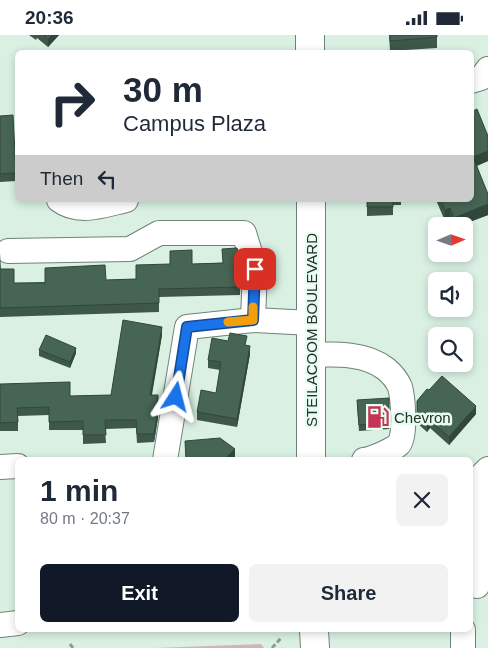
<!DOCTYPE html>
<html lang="en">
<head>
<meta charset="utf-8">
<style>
  :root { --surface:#fff; --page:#f2f2f3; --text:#1f2937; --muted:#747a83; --accent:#111827 }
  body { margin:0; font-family:Arial,sans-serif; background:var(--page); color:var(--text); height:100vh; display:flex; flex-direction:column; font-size:19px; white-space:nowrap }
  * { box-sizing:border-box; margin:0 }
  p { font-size:16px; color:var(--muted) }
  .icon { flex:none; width:28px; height:28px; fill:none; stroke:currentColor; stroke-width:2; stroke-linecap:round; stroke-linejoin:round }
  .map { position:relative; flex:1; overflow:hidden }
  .drawer { position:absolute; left:15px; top:422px; width:458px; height:175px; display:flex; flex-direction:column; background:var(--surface); border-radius:8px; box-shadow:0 2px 8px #0003 }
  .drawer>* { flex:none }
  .banner { position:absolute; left:15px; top:15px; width:459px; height:152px; border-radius:8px; box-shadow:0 2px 8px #0003; background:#fff; color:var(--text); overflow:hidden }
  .needle { width:32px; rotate:88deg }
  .buttons { position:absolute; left:428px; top:182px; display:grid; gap:10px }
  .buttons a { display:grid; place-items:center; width:45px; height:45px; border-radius:8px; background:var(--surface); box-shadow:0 2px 8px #0003; font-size:25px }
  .pin { position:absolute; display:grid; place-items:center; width:42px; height:42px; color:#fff; margin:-21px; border-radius:10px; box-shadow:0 2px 8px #0006 }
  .me { position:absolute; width:55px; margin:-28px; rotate:9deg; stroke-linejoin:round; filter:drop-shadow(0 0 4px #0008) }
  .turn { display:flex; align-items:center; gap:18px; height:105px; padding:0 25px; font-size:22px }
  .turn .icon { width:65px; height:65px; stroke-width:2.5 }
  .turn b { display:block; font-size:35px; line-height:42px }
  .then { display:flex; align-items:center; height:48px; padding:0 25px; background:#0003; gap:10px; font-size:19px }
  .round { display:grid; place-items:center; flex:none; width:52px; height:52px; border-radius:8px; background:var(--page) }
  .head { display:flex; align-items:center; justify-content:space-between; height:85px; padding:0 25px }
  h1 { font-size:30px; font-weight:800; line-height:38px }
  .primary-button { display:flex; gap:10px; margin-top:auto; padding:10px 25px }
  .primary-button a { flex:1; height:58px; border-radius:8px; background:var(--accent); color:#fff; font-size:20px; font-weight:800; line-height:58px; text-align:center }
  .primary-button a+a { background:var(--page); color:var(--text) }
  .status { display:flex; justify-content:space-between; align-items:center; height:35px; padding:0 25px; background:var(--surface); direction:ltr }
  .status svg { height:14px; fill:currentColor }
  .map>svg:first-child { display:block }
</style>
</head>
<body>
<div class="status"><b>20:36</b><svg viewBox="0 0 49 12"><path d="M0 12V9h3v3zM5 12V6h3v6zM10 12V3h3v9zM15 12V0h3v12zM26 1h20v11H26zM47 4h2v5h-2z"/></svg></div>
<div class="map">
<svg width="488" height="613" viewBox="0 0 488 613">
  <defs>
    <pattern id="park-tufts" width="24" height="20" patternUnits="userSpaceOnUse" patternTransform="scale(1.25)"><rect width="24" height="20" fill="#d3b3b6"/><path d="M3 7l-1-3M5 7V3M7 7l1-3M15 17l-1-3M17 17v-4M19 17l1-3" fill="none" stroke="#ab9294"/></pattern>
  </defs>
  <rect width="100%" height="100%" fill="#d9f0e3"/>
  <!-- park -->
  <path fill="url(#park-tufts)" d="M 261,609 L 264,613 L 156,613 Z"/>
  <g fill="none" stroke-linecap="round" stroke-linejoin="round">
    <defs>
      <path id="minor" d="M 471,46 L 481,43 L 488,34
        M 59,165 C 79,180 104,170 126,165
        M 8,216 L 130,214 L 159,198 L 244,198 L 255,234 L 253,285
        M 312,320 C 336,319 366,318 386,334 C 392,339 397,345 400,352 C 403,363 406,401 399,409 C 393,415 372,424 364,425
        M 165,425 L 187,292 L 253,285 L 312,288
        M 0,432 L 18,431
        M 477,551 L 477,455 L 481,441 L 488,434
        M 0,590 L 18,588
        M 463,595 L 463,613"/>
      <path id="major" d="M 310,0 L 310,18
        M 311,425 L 311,165
        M 314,595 L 315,613"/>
    </defs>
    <!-- minor casing -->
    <use href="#minor" stroke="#6e8377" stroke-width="26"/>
    <!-- major casing -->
    <use href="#major" stroke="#6e8377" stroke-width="30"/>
    <!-- path -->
    <path stroke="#8c9d93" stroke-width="3" stroke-dasharray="5 2.5" stroke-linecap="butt" d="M 70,609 L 73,613
      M 272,613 L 281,603"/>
    <!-- minor -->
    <use href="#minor" stroke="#fff" stroke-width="24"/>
    <!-- major -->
    <use href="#major" stroke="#fff" stroke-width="28"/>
  </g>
  <!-- wall -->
  <path fill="#3d5749" d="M 29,0 L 59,0 L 48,12 L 37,3 L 36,5 Z
    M 389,0 L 437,0 L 437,13 L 390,16 Z
    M 471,77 L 488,101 L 488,126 L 477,131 L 488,180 L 459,191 L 453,191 L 450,184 L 445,186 L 436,165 L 471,165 Z
    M 0,81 L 16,138 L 16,146 L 0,147 Z
    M 367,165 L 401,165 L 401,170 L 393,170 L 393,180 L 367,181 Z
    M 0,218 L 1,234 L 14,248 L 136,244 L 192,229 L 241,227 L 240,260 L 159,262 L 159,277 L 0,282 Z
    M 162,300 L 152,360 L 158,383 L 154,407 L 137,408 L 136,393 L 105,394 L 106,408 L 83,409 L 83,395 L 49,395 L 49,380 L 18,381 L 18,396 L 0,396 L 0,349 L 70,361 L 111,360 Z
    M 246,310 L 250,319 L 237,392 L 197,385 L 197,377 L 216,358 L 220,335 L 208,333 L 208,325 Z
    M 39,315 L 76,318 L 70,333 L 39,321 Z
    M 429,355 L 476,379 L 449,410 L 430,393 L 427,397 L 417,388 L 417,366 Z
    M 389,363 L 389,394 L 359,396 L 357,370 Z"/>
  <!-- shaded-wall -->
  <path fill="#32473c" d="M 52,0 L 59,0 L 48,12 L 48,4 Z
    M 488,116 L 488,126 L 473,132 L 473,122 Z
    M 488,169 L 488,180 L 459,191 L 454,191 L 454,183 Z
    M 450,173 L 450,184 L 445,186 L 445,175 Z
    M 162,292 L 162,300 L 150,368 L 150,360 Z
    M 250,311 L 250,319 L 237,392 L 237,384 Z
    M 76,313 L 76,318 L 70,333 L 70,327 Z
    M 476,371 L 476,379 L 449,410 L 449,402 Z
    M 158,375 L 158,383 L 154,407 L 154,399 Z
    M 430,385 L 430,393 L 427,397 L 427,388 Z
    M 235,414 L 235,422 L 232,425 L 224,425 Z"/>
  <!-- building -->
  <path fill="#476555" stroke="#32473c" d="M 44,0 L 52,0 L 48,4 Z
    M 390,0 L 437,0 L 437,2 L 390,6 Z
    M 477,74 L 488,101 L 488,116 L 473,122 L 488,159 L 488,169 L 454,183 L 450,173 L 445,175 L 441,165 L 471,165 L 471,77 Z
    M 13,80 L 16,138 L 0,139 L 0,81 Z
    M 367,165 L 393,165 L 393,172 L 367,172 Z
    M 237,213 L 241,227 L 240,252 L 159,254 L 159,268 L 0,273 L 0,234 L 14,234 L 14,248 L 45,248 L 45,233 L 105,230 L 106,245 L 136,244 L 136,230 L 170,229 L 170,216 L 192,215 L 192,229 L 223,228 L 222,214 Z
    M 123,285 L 162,292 L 150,360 L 158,360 L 158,375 L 154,399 L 137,399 L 136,385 L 105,385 L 106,400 L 83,400 L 83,386 L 49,387 L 49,372 L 17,373 L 18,387 L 0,388 L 0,349 L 70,347 L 70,361 L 111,360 Z
    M 230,298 L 247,301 L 245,310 L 250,311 L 237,384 L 197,377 L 201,355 L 216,358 L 221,327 L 208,325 L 212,303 L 228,306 Z
    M 46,300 L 76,313 L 70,327 L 39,315 Z
    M 442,341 L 476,371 L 449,402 L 430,385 L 427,388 L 417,379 L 417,366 L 427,354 L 429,355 Z
    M 389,363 L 389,388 L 359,390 L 357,365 Z
    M 220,403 L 235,414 L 224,425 L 186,425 L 185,406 Z"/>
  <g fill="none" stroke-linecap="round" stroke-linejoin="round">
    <defs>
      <path id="route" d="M 176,362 L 187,292 L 253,285 L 255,234"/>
    </defs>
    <!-- route casing -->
    <use href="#route" stroke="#114b97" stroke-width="12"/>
    <!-- route -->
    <use href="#route" stroke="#1a73e8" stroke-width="9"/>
    <!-- slow -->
    <path stroke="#f59e0b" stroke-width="9" d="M 228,287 L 253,285 L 253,272"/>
  </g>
  <!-- icons -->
  <defs>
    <symbol id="fuel-bare" viewBox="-9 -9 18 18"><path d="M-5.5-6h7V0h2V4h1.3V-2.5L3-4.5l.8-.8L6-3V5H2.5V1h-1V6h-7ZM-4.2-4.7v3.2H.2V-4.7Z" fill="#c43454" stroke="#e6fdf0" stroke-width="2.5" paint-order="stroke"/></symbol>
  </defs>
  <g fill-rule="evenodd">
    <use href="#fuel-bare" x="362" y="366" width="32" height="32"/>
  </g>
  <g text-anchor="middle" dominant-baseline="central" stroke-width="5" stroke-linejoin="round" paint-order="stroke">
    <!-- street labels -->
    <g font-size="15" fill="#262f2a" stroke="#e6fdf0">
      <text transform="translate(311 295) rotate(-90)">STEILACOOM BOULEVARD</text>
    </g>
    <!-- poi labels -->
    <g font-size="15" fill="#262f2a" stroke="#e6fdf0" text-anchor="start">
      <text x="394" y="382">Chevron</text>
    </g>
  </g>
</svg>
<div class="buttons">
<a><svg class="needle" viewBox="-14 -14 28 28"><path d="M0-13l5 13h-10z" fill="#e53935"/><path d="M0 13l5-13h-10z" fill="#747a83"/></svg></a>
<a><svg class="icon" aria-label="sound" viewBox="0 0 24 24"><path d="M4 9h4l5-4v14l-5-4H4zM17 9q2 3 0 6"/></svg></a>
<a><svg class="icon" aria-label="search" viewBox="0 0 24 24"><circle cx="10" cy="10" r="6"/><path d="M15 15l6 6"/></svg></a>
</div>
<div class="pin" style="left:255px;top:234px;background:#d93025"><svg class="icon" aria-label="arrive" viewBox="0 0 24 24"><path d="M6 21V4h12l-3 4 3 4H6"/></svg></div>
<svg class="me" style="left:176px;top:362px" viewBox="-20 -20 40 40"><path d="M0-17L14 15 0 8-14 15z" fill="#1a73e8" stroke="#fff" stroke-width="4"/></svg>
<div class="banner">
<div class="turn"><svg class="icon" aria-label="right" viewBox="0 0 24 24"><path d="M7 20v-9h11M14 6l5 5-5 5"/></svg><div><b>30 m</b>Campus Plaza</div></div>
<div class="then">Then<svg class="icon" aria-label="left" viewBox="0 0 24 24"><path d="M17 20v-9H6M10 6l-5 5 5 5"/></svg></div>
</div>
<section class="drawer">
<div class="head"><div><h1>1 min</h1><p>80 m · 20:37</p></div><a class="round"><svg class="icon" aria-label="close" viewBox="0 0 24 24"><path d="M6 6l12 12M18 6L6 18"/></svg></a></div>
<div class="primary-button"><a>Exit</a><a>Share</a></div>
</section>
</div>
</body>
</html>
